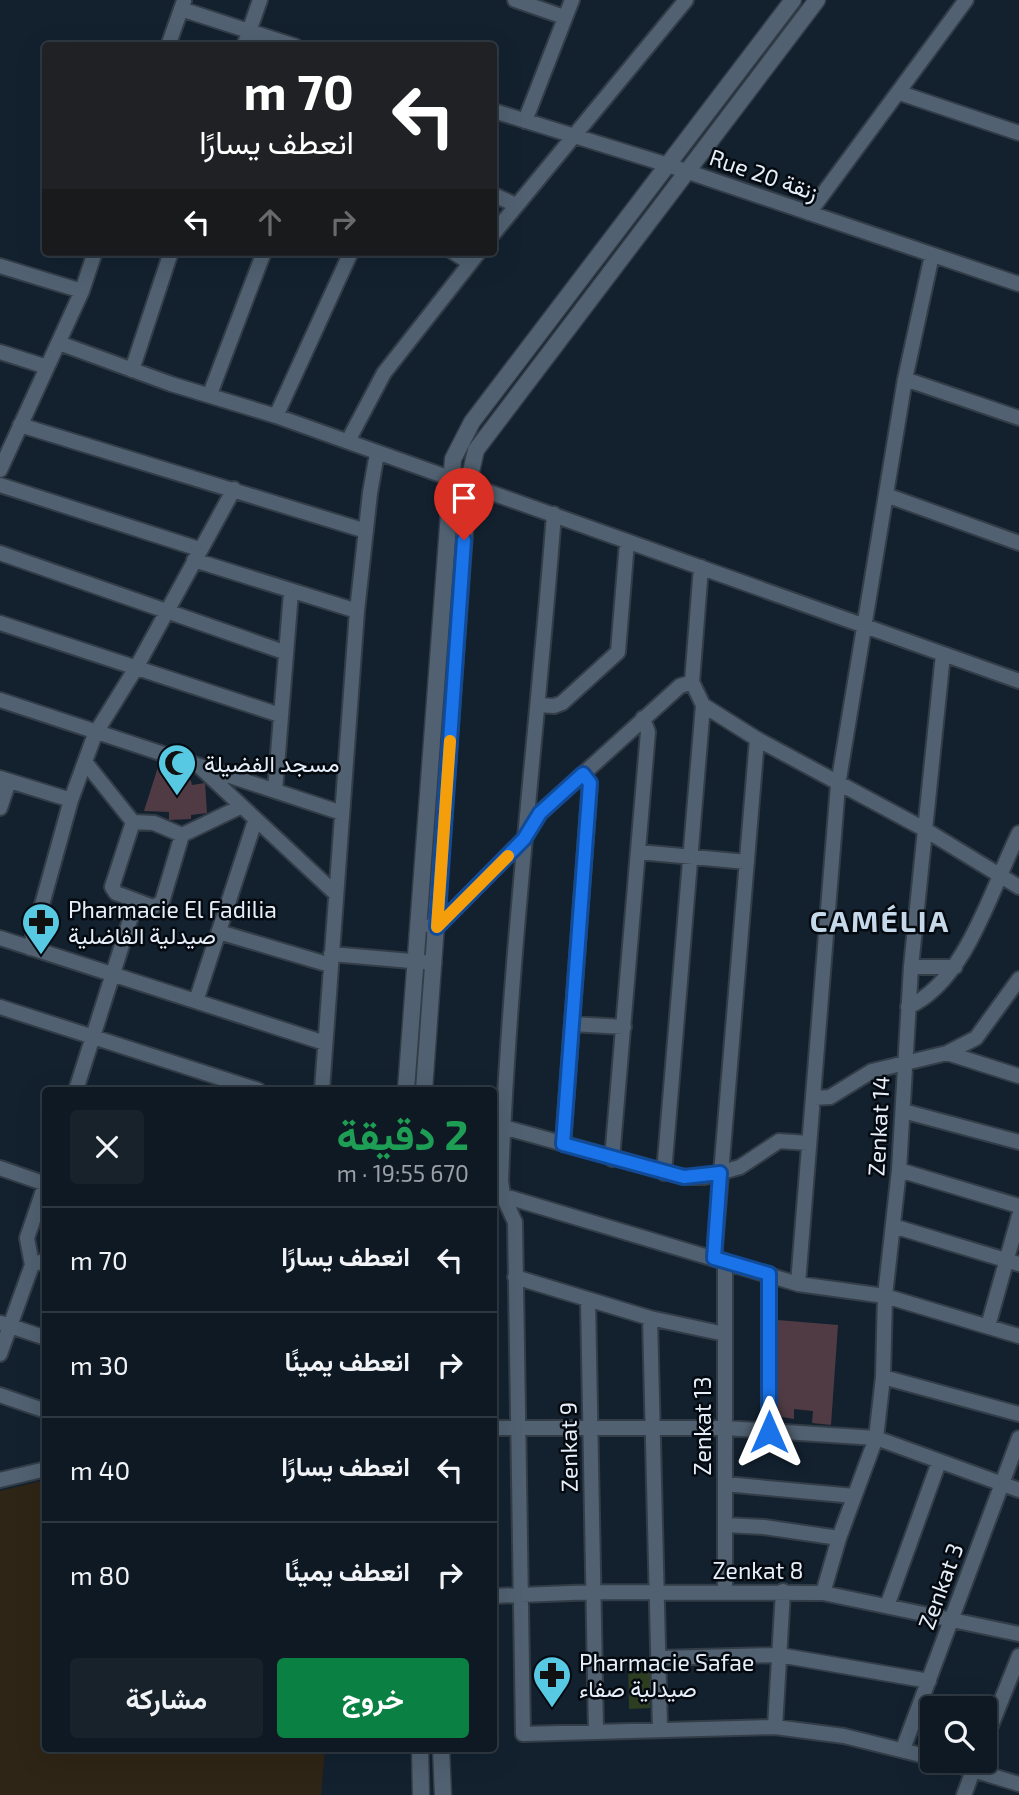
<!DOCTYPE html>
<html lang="ar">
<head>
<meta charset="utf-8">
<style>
  :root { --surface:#0e1923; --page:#17222b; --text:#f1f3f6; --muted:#9ba0a6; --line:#2e3841; --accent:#0b8043 }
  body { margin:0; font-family:"Exo 2",Vazirmatn,sans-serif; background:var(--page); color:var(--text); direction:rtl; height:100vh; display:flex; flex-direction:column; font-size:26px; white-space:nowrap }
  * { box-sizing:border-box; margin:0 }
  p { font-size:23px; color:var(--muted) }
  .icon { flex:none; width:38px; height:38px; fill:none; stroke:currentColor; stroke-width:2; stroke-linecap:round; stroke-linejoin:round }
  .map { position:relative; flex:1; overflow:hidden; direction:ltr }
  .sheet { position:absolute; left:42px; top:1087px; width:455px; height:665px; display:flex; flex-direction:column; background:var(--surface); border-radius:7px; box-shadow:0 7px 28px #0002,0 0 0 2px var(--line); direction:rtl }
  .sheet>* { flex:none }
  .hud { position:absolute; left:42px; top:42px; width:455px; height:214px; border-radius:7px; box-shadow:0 7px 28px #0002,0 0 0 2px var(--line); direction:rtl; background:#202124; color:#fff; overflow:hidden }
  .controls { position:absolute; left:920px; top:1696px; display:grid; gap:14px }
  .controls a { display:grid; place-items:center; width:77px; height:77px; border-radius:7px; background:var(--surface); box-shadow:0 7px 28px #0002,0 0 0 2px var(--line); font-size:35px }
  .pin { position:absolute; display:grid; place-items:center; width:60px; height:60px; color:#fff; margin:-72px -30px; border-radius:50% 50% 50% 0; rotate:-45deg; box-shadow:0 0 7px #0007 }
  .pin .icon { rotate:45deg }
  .me { position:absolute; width:77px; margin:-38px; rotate:0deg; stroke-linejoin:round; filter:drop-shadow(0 0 5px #0008) }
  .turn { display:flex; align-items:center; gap:24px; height:147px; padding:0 28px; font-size:32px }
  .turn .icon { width:91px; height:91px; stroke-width:2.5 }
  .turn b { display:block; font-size:49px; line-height:60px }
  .lanes { display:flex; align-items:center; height:66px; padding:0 28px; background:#0003; justify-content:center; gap:35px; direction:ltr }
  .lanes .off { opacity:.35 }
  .round { display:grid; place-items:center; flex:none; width:74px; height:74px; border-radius:7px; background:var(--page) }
  .headline { display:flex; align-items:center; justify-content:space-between; height:119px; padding:0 28px }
  h1 { font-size:42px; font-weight:700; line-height:52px; color:#1e9e55 }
  .cta { display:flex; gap:14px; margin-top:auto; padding:14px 28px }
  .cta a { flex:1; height:80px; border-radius:7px; background:var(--accent); color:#fff; font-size:28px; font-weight:700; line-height:80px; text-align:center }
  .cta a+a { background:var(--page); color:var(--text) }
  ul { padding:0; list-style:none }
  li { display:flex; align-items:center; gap:21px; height:105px; padding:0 28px; border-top:2px solid var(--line) }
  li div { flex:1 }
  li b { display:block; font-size:26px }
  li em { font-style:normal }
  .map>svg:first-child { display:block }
</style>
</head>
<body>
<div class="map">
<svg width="1019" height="1795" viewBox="0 0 1019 1795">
  <rect width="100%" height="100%" fill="#13212f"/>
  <!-- industrial -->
  <path fill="#2f2516" d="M 45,1480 L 46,1748 L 325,1748 L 321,1795 L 0,1795 L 0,1491 Z"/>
  <!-- green -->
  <path fill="#2d3d22" d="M 628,1659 L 650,1659 L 650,1708 L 629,1709 Z"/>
  <!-- building -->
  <path fill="#503b44" d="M 166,766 L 166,775 L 182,773 L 191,781 L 192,785 L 205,783 L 207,813 L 191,815 L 191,819 L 169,820 L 169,812 L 144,811 L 158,767 Z
    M 777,1320 L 838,1325 L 831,1425 L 812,1423 L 813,1411 L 794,1409 L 794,1419 L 776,1416 Z"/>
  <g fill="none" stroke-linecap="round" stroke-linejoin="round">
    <defs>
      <path id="minor" d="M 515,0 L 564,17
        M 181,9 L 295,46
        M 168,46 L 184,1
        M 244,46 L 260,0
        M 900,93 L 1019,133
        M 494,111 L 668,165 L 1019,284
        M 525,121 L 572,0
        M 494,195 L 516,205
        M 809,213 L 966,0
        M 494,233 L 686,0
        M 453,252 L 470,263
        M 0,266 L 82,291
        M 59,343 L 171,384 L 276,416 L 1019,681
        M 0,352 L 47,367
        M 132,370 L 171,252
        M 905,379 L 1019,418
        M 210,394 L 264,252
        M 276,416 L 351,252
        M 20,425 L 366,531
        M 348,441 L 384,373 L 479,252
        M 0,470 L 82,291 L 95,252
        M 0,485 L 199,549
        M 886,495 L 1019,543
        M 554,514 C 537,736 509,958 501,1181 L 503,1196 L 515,1222 L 523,1734 L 775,1727 L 844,1736 L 933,1758
        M 0,553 L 284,652
        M 194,560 L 357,611
        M 701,567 L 692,682 L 703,705 L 757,739 L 924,829 L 1019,887
        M 0,623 L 280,715
        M 0,700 L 342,813
        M 539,705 L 554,706 L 562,703 L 618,652 L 627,542
        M 85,762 L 133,822 L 154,823 L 182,835 L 240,807
        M 201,768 L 336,894
        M 0,778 L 71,800
        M 275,791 L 291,592
        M 0,808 L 9,781
        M 133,822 L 112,887 L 116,893 L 153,907 L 162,902 L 182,835
        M 639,852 L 747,862
        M 430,926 L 437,927 L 524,839 L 540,813 L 680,686 L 692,682
        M 219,932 L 330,965
        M 0,938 L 325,1043
        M 30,948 L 71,800 L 95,734 L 136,668 L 234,489
        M 331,954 L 434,963
        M 911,967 L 955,967
        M 196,1001 L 255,821
        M 0,1007 L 258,1090
        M 908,1007 C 967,980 991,889 1019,833
        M 572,1024 L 624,1027
        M 947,1053 L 1019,1076
        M 76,1090 L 136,901
        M 322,1090 L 357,611 L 370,493 L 377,453
        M 813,1098 L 830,1097 L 872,1071 L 947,1053 L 976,1038 L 1019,979
        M 903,1111 L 1019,1142
        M 503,1127 L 684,1177 L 704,1177 L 740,1167 L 779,1141 L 808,1143
        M 563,1144 L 590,783 L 583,774
        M 612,1159 L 648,732 L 643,718
        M 0,1168 L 46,1184
        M 899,1170 L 1019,1206
        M 664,1173 L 703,705
        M 501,1195 L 798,1284 L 885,1296 L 1019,1336
        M 893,1226 L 1019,1264
        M 714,1258 L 757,739
        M 32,1265 L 27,1238 L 46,1182
        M 769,1274 L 769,1432
        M 515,1277 L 650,1318 L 725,1334
        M 798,1284 L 838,785 L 905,379 L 932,255
        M 588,1300 L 596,1732
        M 650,1318 L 660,1729
        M 1,1323 L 46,1338
        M 988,1326 L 1019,1216
        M 0,1354 L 32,1265 L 46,1260
        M 883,1377 L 1019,1414
        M 0,1395 L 46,1411
        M 494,1428 L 725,1428 L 876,1438 L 1019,1490
        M 0,1480 L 46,1469
        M 725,1484 L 854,1496
        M 725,1525 L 764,1527 L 839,1538
        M 725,1592 L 725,1261
        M 823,1593 L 839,1538 L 876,1438 L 883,1377 L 885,1296 L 899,1170 L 911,967 L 943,654
        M 494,1596 L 595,1592 L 823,1593 L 1019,1634
        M 887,1606 L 939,1462
        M 658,1658 L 779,1655 L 929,1681
        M 775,1727 L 783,1591
        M 985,1741 L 1019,1656
        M 903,1749 L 1019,1438
        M 940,1760 L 1019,1784
        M 964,1795 L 977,1760"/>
      <path id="tertiary" d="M 406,1090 L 453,459 L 472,422 L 793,0
        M 424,1090 L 468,485 L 476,450 L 817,0
        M 420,1748 L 421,1795
        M 441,1748 L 443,1795"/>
    </defs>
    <!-- minor casing -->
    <use href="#minor" stroke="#333d48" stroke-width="18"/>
    <!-- tertiary casing -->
    <use href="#tertiary" stroke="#333d48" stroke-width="19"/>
    <!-- minor -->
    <use href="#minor" stroke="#516171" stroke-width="14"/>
    <!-- tertiary -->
    <use href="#tertiary" stroke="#516171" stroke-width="16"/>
  </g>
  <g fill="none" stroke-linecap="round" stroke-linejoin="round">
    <defs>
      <path id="route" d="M 464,540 L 437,927 L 524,839 L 540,813 L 583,774 L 590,783 L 563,1144 L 684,1177 L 720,1173 L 714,1258 L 769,1274 L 769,1432"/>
    </defs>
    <!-- route casing -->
    <use href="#route" stroke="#114b97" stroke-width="18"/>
    <!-- route -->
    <use href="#route" stroke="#1a73e8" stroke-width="12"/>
    <!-- slow -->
    <path stroke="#f59e0b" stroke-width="12" d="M 450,741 L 437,927 L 508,856"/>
  </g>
  <!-- icons -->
  <defs>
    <symbol id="mosque-pin" viewBox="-11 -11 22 30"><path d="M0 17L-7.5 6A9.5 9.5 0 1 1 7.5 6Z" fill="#58c9e3" stroke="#050a10"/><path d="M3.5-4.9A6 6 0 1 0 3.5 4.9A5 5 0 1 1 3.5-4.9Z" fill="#111"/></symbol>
    <symbol id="pharmacy-pin" viewBox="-11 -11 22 30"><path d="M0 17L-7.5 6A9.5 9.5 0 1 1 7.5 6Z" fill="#58c9e3" stroke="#050a10"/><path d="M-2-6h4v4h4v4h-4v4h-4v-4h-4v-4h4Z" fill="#111"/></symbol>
  </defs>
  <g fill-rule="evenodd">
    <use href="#mosque-pin" x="155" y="741" width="44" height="60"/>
    <use href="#pharmacy-pin" x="19" y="900" width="44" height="60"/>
    <use href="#pharmacy-pin" x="530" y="1653" width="44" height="60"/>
  </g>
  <g text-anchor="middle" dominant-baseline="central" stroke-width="5" stroke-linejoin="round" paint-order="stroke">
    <!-- street labels -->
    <g font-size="23" fill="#e6eff9" stroke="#050a10">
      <text transform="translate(764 174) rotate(19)">Rue 20 زنقة</text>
      <text transform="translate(878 1126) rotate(-87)">Zenkat 14</text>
      <text transform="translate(702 1426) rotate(-90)">Zenkat 13</text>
      <text transform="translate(568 1447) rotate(-91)">Zenkat 9</text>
      <text x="758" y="1570">Zenkat 8</text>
      <text transform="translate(940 1586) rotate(-70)">Zenkat 3</text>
    </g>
    <!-- poi labels -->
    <g font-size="23" fill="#e6eff9" stroke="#050a10" text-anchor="start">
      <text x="204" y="763">مسجد الفضيلة</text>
      <text x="68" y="909">Pharmacie El Fadilia<tspan x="68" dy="26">صيدلية الفاضلية</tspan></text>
      <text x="579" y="1662">Pharmacie Safae<tspan x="579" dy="26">صيدلية صفاء</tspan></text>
    </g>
    <!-- district labels -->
    <g font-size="30" font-weight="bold" letter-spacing="2" fill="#c6d9eb" stroke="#050a10">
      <text x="880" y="920">CAMÉLIA</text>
    </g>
  </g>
</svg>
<div class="controls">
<a><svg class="icon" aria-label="search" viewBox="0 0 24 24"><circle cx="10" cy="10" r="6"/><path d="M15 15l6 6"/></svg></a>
</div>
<div class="pin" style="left:464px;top:540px;background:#d93025"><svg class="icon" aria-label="arrive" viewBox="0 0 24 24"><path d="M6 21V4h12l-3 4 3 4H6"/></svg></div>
<svg class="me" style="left:769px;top:1432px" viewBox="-20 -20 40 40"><path d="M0-17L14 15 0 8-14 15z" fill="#1a73e8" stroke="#fff" stroke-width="4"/></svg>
<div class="hud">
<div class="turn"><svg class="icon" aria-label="left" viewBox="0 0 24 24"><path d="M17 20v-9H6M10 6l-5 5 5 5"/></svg><div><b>70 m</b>انعطف يسارًا</div></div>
<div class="lanes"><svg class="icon" aria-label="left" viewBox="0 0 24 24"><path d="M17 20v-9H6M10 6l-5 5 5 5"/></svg><svg class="icon off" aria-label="ahead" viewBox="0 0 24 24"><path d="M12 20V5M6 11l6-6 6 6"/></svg><svg class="icon off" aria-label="right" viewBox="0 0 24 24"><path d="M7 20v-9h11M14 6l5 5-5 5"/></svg></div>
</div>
<section class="sheet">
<div class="headline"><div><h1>2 دقيقة</h1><p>670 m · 19:55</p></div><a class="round"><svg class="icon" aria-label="close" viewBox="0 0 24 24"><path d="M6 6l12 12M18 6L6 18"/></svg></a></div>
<ul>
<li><svg class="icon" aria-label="left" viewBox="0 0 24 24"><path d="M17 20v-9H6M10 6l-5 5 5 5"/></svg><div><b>انعطف يسارًا</b></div><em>70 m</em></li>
<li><svg class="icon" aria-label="right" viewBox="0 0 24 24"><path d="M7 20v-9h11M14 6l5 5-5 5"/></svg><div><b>انعطف يمينًا</b></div><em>30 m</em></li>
<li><svg class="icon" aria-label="left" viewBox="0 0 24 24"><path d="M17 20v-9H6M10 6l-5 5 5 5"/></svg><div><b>انعطف يسارًا</b></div><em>40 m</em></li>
<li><svg class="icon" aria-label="right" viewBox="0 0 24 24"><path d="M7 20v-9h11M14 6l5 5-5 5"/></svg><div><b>انعطف يمينًا</b></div><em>80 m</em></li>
</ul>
<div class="cta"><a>خروج</a><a>مشاركة</a></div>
</section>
</div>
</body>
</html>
